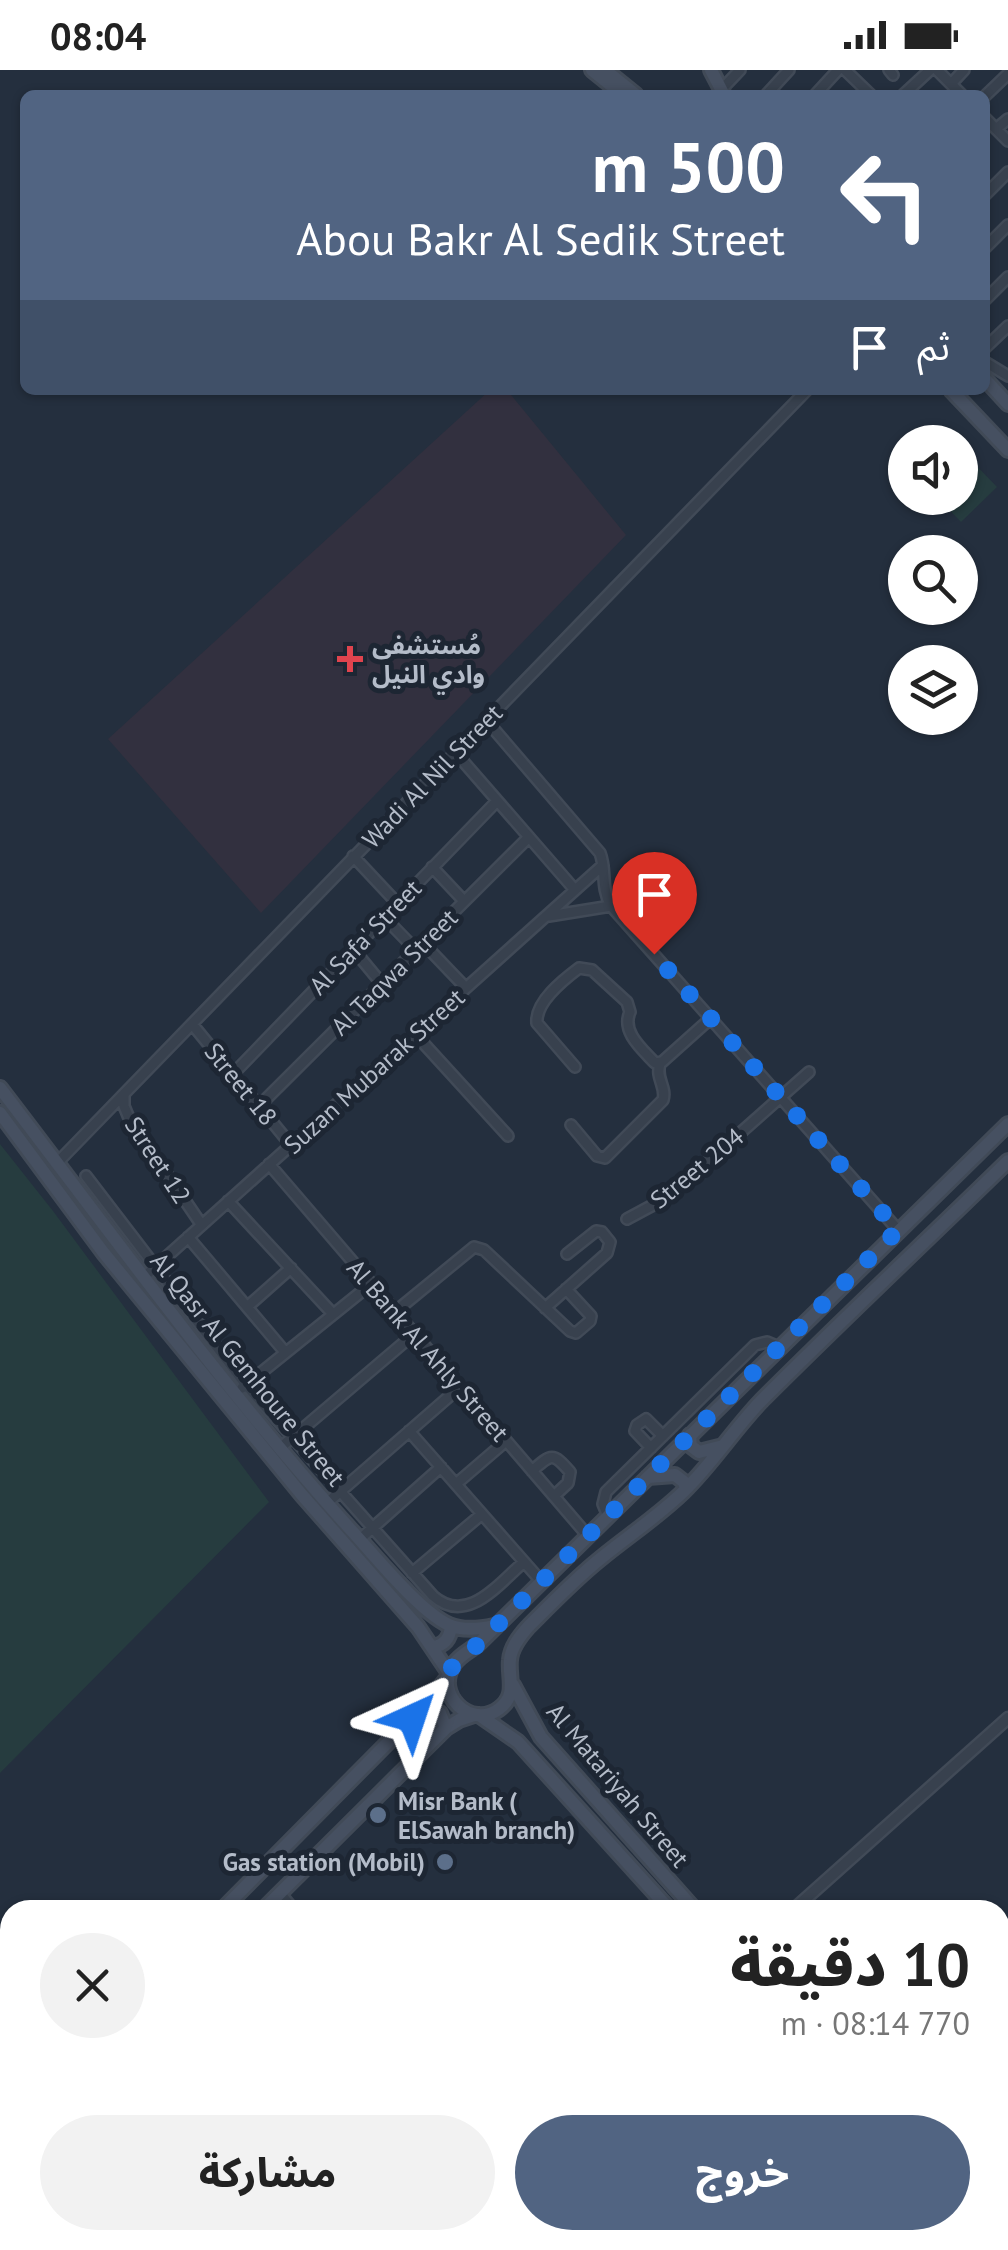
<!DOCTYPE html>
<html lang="ar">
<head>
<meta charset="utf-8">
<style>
  :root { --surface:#fff; --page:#f2f2f2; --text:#222; --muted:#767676; --accent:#516482 }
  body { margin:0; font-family:"PT Sans","Noto Sans Arabic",sans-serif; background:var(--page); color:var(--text); direction:rtl; height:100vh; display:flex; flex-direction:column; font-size:38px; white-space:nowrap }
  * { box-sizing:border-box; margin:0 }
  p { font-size:32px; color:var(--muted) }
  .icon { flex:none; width:55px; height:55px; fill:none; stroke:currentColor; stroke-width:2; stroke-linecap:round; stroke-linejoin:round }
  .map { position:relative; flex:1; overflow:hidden; direction:ltr }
  .panel { position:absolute; left:0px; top:1830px; width:1010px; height:350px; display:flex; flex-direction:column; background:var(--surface); border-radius:30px 30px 0 0; box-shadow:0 2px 8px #0004; direction:rtl }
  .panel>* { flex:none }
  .banner { position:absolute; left:20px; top:20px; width:970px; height:305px; border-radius:15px; box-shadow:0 2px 8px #0004; direction:rtl; background:#516482; color:#fff; overflow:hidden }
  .tools { position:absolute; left:888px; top:355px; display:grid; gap:20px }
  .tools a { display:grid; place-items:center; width:90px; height:90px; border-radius:50%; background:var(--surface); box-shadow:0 2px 8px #0004; font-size:50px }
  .pin { position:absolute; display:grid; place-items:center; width:85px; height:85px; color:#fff; margin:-102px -42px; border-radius:50% 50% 50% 0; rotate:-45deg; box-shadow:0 0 10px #0007 }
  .pin .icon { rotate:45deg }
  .me { position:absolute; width:110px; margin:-55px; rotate:42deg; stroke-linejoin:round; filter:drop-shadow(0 0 8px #0008) }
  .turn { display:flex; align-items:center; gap:35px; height:210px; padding:0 40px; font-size:45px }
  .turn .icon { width:130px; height:130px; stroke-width:2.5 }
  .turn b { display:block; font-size:70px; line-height:85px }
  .then { display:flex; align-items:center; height:95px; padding:0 40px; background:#0003; gap:20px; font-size:38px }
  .round { display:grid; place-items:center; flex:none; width:105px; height:105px; border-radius:52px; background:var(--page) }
  .summary { display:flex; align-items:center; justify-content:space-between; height:170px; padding:0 40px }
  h1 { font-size:60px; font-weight:800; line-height:75px }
  .action { display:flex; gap:20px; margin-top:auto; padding:20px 40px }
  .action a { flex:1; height:115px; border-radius:60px; background:var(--accent); color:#fff; font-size:40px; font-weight:800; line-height:115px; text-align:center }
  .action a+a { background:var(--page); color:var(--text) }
  .status { display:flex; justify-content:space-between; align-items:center; height:70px; padding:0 50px; background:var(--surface); direction:ltr }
  .status svg { height:28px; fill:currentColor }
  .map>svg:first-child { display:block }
</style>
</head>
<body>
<div class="status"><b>08:04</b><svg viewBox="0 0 49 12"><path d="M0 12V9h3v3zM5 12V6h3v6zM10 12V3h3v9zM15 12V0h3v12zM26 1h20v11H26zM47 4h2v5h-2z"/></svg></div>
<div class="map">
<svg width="1008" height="2180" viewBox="0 0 1008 2180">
  <rect width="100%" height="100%" fill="#242f3e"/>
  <!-- medical -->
  <path fill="#32303f" d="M 490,320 L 507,320 L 626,465 L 261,843 L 108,669 Z"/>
  <!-- green -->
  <path fill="#263c3f" d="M 970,389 L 997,417 L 961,452 L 938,428 L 960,428 L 960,399 Z
    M 0,1074 L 53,1141 L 269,1432 L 0,1703 Z"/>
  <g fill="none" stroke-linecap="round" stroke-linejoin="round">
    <defs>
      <path id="minor" d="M 845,0 L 871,25
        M 889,0 L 893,5
        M 937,0 L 962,25
        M 951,14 L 964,0
        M 721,20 L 740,0
        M 766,25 L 789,0
        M 815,25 L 838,0
        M 903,25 L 930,0
        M 985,26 L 1008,4
        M 985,48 L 1008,71
        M 996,59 L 1008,49
        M 985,125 L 1008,102
        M 985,178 L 1008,155
        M 985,230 L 1008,207
        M 985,278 L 1008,256
        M 985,292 L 1008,306
        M 486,650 L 600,783 C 607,801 600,816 611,836 L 898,1160
        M 455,682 L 575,820
        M 353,786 L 397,833
        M 432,797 L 464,831
        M 549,846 L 611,836
        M 384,847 L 416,880
        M 423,873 L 466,918
        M 353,879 L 382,914
        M 192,954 L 291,1075
        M 415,964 L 508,1066
        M 575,997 L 537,953 C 535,932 563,910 579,898 L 592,900 L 627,932 L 630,942 C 621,962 642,979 655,993 L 662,992 L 710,949
        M 233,1004 L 497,731
        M 124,1026 L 124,1036 L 129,1048 L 201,1154
        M 259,1036 L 529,767
        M 571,1055 L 597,1086 L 605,1088 L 663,1030 C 667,1017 655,1008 660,994
        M 57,1093 L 807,320
        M 269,1094 L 588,1466
        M 86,1106 L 246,1315 L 433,1526 C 467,1556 498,1514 524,1492
        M 228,1131 L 333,1244
        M 627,1149 L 668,1127 L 809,1002
        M 188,1167 L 285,1282
        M 144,1207 L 603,795
        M 247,1237 L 291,1198
        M 545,1238 L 607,1183 L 610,1172 L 602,1162 L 596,1161 L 567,1184
        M 396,1241 L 474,1177 L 484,1180 L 570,1261 L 576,1263 L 590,1251 L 591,1246 L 566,1219
        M 242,1318 L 371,1214
        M 409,1361 L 541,1511
        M 280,1378 L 414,1264
        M 651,1378 L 635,1361 L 637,1355 L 646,1349 L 663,1366
        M 532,1401 C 551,1384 553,1382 570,1402 L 568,1413 L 554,1426
        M 456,1414 L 506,1371
        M 327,1433 L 460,1317
        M 608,1446 L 603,1434 L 606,1422 L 755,1275 L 767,1272 L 779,1277
        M 360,1469 L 441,1397
        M 412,1503 L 482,1444
        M 280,1823 L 294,1840
        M 1000,1970 L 1008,1978
        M 1000,1988 L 1008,1982
        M 1004,2013 L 1008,2017
        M 1000,2032 L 1008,2026
        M 1000,2078 L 1008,2087
        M 463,2170 L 470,2180
        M 558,2170 L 566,2180
        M 996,2177 L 1008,2166
        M 100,2180 L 110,2170
        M 180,2180 L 189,2170
        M 241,2180 L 251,2170
        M 341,2180 L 351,2170
        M 875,2180 L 887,2170
        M 902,2180 L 915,2170"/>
      <path id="tertiary" d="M 793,1840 L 1008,1648
        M 194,2170 L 217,2180"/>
      <path id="secondary" d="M 592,0 L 623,25
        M 605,0 L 636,25
        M 711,0 L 724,25
        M 985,309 L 1008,334
        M 951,320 L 1008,380
        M 0,1018 C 114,1167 225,1321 351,1460 C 375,1486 419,1541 449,1555 C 463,1561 480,1559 494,1556
        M 0,1043 L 103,1182 L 302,1425 L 418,1557 L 449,1603
        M 1008,1054 L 477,1575 C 469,1581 459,1586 454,1594 C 433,1624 471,1660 499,1639 C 518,1625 508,1608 510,1590 C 511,1577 520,1566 528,1557 C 551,1534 575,1509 600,1489 C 628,1466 657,1447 683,1422 C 712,1394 734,1359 762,1330 C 843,1249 926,1171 1008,1091
        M 690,1365 L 691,1376 L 699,1382 L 723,1376
        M 648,1407 L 675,1405 L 684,1412 L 686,1419
        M 433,1577 C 445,1575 450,1568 451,1556
        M 513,1615 L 541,1667 L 695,1840
        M 426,1634 L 440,1643 L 446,1658
        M 479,1645 L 518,1672 L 670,1840
        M 222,1840 L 428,1632 L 448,1607
        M 263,1840 L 446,1658 L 459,1650 L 474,1645
        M 0,2000 L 10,2011
        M 0,2029 L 10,2029
        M 0,2045 L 10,2046
        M 0,2055 L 10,2057
        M 0,2106 L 10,2093
        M 959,2170 L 968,2180
        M 990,2170 L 998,2180"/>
    </defs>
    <!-- minor casing -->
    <use href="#minor" stroke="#414a57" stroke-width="14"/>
    <!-- tertiary casing -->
    <use href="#tertiary" stroke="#414a57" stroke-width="15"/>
    <!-- secondary casing -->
    <use href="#secondary" stroke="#414a57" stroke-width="18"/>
    <!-- minor -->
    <use href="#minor" stroke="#38414e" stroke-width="9"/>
    <!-- tertiary -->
    <use href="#tertiary" stroke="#38414e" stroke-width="10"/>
    <!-- secondary -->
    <use href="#secondary" stroke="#465061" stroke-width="12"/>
  </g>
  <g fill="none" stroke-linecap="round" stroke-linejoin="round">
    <!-- route -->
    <path stroke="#1a73e8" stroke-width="18" stroke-dasharray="0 32.4" d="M 412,1648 L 440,1618 L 454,1594 L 477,1575 L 898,1160 L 654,884"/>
  </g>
  <!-- markers -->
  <path fill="#e0444e" stroke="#1d2633" stroke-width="4" d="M345 574h10v10h10v10h-10v10h-10v-10h-10v-10h10z"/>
  <g fill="#5c6f8a" stroke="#1d2633" stroke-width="4">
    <circle cx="378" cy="1745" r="10"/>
    <circle cx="445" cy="1792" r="10"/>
  </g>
  <g text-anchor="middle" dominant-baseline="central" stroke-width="10" stroke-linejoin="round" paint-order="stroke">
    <!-- poi labels -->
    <g font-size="25" font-weight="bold" fill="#b4bcc9" stroke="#1d2633" text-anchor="start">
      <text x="372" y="575">مُستشفى<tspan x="372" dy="29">وادي النيل</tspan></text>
      <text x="398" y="1731">Misr Bank (<tspan x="398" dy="29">ElSawah branch)</tspan></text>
      <text x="425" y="1792" text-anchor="end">Gas station (Mobil)</text>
    </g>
    <!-- street labels -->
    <g font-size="25" fill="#b4bcc9" stroke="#1d2633">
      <text transform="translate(432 706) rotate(-46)">Wadi Al Nil Street</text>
      <text transform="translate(365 867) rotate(-46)">Al Safa' Street</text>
      <text transform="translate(394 902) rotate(-45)">Al Taqwa Street</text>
      <text transform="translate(374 1001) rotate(-42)">Suzan Mubarak Street</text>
      <text transform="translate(241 1014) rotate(51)">Street 18</text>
      <text transform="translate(158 1090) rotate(57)">Street 12</text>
      <text transform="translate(697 1098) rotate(-39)">Street 204</text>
      <text transform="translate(428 1280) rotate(49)">Al Bank Al Ahly Street</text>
      <text transform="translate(248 1299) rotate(51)">Al Qasr Al Gemhoure Street</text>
      <text transform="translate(618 1715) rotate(50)">Al Matariyah Street</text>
    </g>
  </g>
</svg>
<div class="tools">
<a><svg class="icon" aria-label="sound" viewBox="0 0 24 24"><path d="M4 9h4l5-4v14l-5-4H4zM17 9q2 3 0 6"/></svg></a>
<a><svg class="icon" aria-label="search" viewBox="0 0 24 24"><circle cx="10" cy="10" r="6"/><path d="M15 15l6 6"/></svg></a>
<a><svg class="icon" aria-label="layers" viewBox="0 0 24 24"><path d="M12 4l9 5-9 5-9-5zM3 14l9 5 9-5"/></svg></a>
</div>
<div class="pin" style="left:654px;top:884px;background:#d93025"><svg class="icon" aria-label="arrive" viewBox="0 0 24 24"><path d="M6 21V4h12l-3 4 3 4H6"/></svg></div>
<svg class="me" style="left:412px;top:1648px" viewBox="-20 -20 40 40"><path d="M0-17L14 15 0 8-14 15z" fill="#1a73e8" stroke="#fff" stroke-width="4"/></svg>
<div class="banner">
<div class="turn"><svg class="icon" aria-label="left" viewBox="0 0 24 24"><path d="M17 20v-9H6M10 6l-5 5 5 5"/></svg><div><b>500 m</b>Abou Bakr Al Sedik Street</div></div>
<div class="then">ثم<svg class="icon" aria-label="arrive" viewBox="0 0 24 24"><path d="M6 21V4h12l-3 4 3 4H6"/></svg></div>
</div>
<section class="panel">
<div class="summary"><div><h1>10 دقيقة</h1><p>770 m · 08:14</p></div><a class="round"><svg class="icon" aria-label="close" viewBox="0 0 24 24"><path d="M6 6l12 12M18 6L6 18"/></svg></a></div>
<div class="action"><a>خروج</a><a>مشاركة</a></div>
</section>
</div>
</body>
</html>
